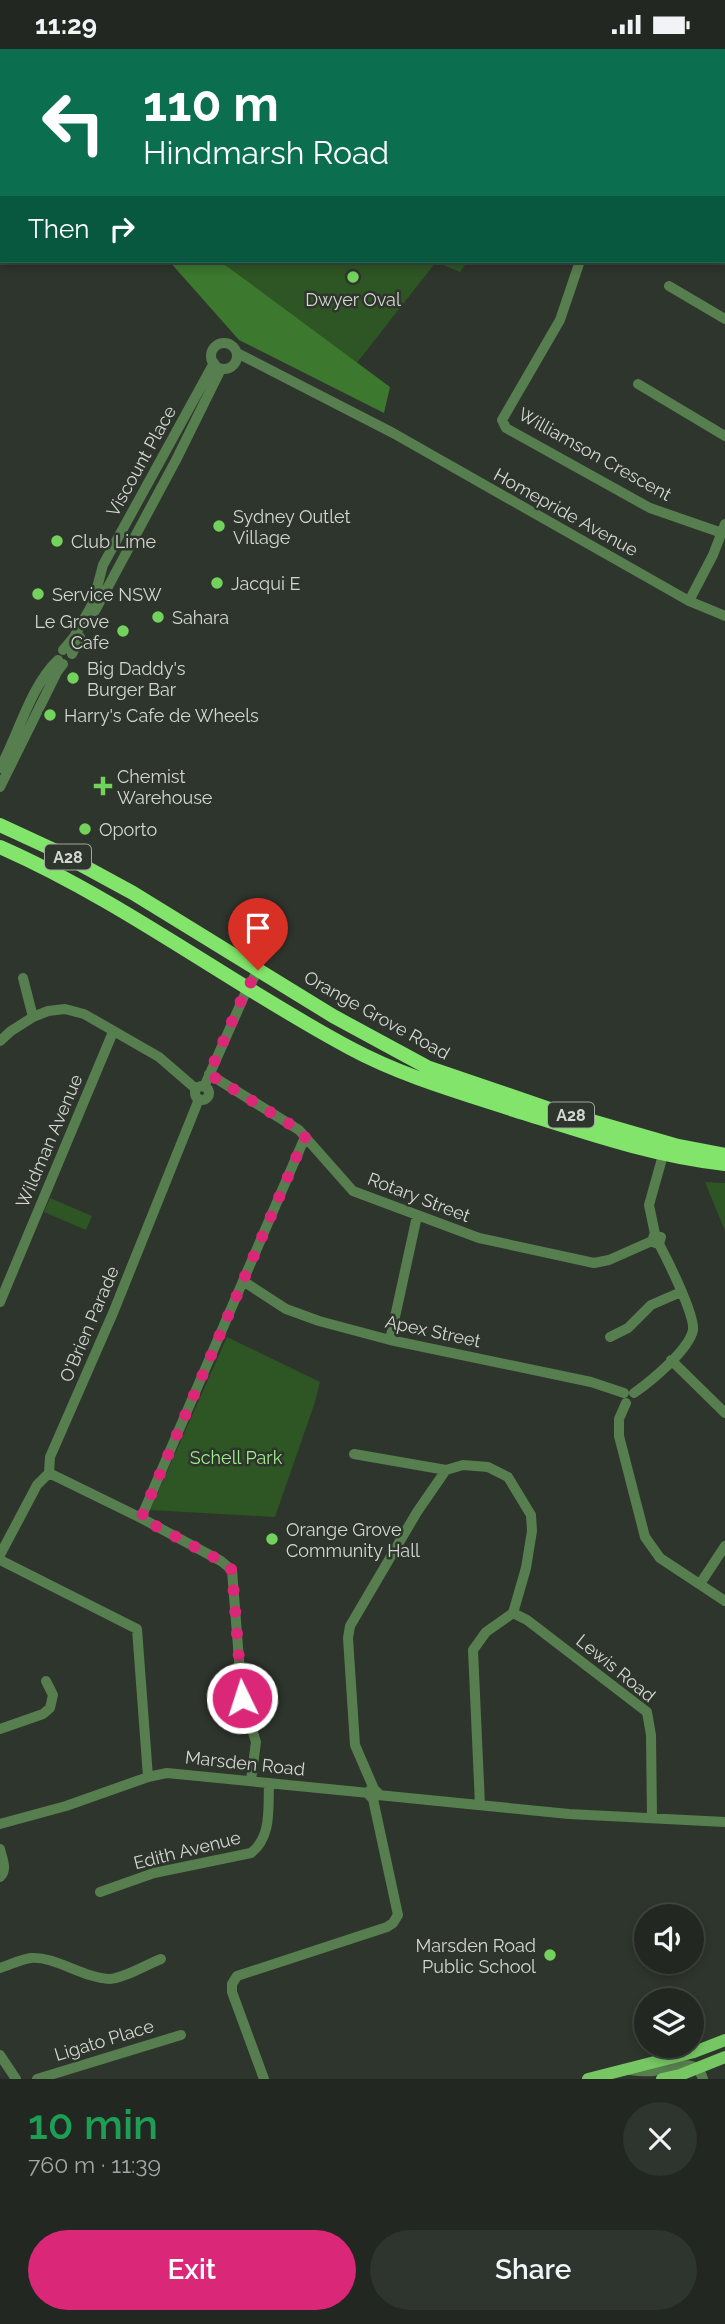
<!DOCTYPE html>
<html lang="en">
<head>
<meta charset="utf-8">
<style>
  :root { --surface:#222821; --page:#2e342e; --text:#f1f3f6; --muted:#a2a6a5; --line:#3f443f; --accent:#db2777 }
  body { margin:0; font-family:Raleway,sans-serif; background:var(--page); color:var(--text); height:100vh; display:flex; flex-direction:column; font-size:26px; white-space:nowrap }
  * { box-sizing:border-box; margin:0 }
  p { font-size:23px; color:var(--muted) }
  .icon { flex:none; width:38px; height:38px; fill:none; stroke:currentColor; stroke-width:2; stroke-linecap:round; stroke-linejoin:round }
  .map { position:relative; height:2030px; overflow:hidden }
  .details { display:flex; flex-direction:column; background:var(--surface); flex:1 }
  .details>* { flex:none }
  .banner { position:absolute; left:0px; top:0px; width:726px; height:214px; box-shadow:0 4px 10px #0003,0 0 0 2px var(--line); background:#0b6e4f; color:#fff; overflow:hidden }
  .fabs { position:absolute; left:634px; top:1855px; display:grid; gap:14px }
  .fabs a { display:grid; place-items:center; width:70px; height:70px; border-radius:50%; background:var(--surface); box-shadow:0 4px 10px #0003,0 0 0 2px var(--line); font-size:35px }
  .pin { position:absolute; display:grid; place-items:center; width:60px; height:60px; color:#fff; margin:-72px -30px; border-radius:50% 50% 50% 0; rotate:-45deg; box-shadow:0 0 7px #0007 }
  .pin .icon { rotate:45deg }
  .me { position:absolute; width:77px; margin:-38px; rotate:356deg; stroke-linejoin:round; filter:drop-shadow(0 0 5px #0008) }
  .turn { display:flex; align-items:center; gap:24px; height:147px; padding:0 28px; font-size:32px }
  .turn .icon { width:91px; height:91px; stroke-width:2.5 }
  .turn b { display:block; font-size:49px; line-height:60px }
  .then { display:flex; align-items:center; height:66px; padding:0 28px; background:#0003; gap:14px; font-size:26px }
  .round { display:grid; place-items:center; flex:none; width:74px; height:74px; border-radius:37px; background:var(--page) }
  .summary { display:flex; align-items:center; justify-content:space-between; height:119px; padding:0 28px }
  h1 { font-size:42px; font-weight:600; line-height:52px; color:#1e9e55 }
  .action { display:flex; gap:14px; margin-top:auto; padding:14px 28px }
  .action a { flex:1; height:80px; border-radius:42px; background:var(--accent); color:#fff; font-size:28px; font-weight:600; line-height:80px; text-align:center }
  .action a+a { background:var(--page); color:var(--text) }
  .status { display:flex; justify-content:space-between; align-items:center; height:49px; padding:0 35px; background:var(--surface); direction:ltr }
  .status svg { height:19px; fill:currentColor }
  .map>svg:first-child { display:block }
</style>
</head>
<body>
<div class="status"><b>11:29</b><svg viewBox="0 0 49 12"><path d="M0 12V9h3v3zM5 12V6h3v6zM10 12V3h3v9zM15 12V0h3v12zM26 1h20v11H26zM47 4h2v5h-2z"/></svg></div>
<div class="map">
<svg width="725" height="2030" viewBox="0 0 725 2030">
  <rect width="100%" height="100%" fill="#2e352c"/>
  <!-- green -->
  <path fill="#2e5524" d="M 0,0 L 99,2 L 2,2 L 0,205 Z
    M 134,0 L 487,0 L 134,2 Z
    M 220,212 L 468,212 L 460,223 L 436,213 L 356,315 Z
    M 705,1133 L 725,1134 L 725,1182 Z
    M 50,1149 L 92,1167 L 86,1181 L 44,1163 Z
    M 227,1288 L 320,1333 L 315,1353 L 275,1468 L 150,1461 Z"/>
  <!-- forest -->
  <path fill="#3c782d" d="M 169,212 L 220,212 L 390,338 L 384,364 L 239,291 Z"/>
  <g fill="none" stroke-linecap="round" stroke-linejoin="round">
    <!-- stream -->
    <path stroke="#072700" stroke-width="2.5" d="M 268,0 L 269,2
      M 220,2 L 223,0
      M 357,2 L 358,0
      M 0,147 L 2,145"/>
    <!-- minor -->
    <path stroke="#577e4e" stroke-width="10" d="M 724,51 L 725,52
      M 724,160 L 725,160
      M 580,212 L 560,271 L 502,371 L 506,379 L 650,459 L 722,484
      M 669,237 L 725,270
      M211 307a13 13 0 1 1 26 0a13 13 0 1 1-26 0Z
      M 237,304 L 393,384 L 689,552 L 725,567
      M 638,335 L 725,387
      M 689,552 L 713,506 L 725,475
      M 95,562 L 176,411 L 221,320
      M 63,601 L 74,588 L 93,554 L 103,516 L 214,314
      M 72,605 L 80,588
      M 0,719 C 18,686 31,636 58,611
      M 0,738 L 57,623 L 63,615
      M 23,929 L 33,968
      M 0,992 L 11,982 L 33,968 L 48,962 L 65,960 L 84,965 L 159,1008 L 196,1040
      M 209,1025 L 299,1081 L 353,1142 L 479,1189 L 594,1214 L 609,1211 L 652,1192
      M195 1044a7 7 0 1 1 14 0a7 7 0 1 1-14 0Z
      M 204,1038 L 245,945 L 258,921
      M 655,1185 L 649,1156 L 663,1106
      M 243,1232 L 286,1260 L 319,1272 L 390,1291 L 591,1333 L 624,1344
      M 0,1253 L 113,983
      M 610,1288 L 628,1279 L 651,1256 L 681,1243
      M 390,1291 L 417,1167
      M 671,1311 L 725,1364
      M 634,1344 C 650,1333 689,1301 693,1281 C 695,1266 667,1210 659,1195 L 661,1188 L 654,1186 L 652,1193 L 659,1195
      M 626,1354 L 619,1370 L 619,1387 L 645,1488 L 660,1509 L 725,1552
      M 354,1405 L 446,1421
      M 49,1424 L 141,1469 L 221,1512 L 232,1521 L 242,1649 L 256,1693 L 251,1731
      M 141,1469 L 305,1088
      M 0,1506 L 37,1436 L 49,1424 L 50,1408 L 113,1264 L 199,1050
      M 0,1511 L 137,1580 L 148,1728
      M 700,1535 L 725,1497
      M 513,1564 L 527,1571 L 647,1663 L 651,1686 L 652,1769
      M 0,1680 L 43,1665 L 50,1659 L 53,1646 L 46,1632
      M 374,1740 L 355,1696 L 348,1589 L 350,1577 L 417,1463 L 446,1421 L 463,1416 L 488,1418 L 508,1428 L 531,1466 L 532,1482 L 526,1519 L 513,1564 L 486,1583 L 473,1601 L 480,1756
      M 378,1746 L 569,1765 L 725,1773
      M 0,1775 L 66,1757 L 148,1728 L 167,1724 L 369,1744
      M 0,1800 C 2,1809 8,1821 0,1828
      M 100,1843 L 154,1824 L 251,1804 C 272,1788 268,1759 269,1734
      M 0,1919 C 10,1916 21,1910 31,1909 C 55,1907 83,1929 110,1930 C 122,1930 148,1915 161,1910
      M 0,2006 L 16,2030
      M 629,2021 C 637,2022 645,2023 653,2022 C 670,2020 696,2006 703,2030
      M 37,2030 L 181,1986
      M 264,2030 L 232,1943 L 232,1935 L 237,1927 L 387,1878 L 393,1874 L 398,1866 L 373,1750 L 369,1746 L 370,1741 L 374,1740 L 379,1745 L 373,1750"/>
    <!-- major -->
    <path stroke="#76c763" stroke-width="12" d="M 588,2030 L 694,2003 L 725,1991
      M 662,2030 L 680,2026 L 725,2008"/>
    <!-- highway -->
    <path stroke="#82e46a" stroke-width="14" d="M 0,776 L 54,801 L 133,844 L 333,967 L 427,1018 L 550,1060 L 678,1097 L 725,1106
      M 0,798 C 123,852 232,936 350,999 C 402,1027 459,1043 514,1061 C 584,1083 652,1107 725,1115"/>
  </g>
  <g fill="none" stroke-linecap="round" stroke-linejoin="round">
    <!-- route -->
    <path stroke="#db2777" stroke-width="12" stroke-dasharray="0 21.6" d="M 242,1649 L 232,1521 L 221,1512 L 141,1469 L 305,1088 L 299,1081 L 209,1025 L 244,945 L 258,921"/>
  </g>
  <!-- markers -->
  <g fill="#73d25c" stroke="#2e352c" stroke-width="2.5">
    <circle cx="353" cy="228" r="7"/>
    <circle cx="219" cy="477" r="7"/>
    <circle cx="57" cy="492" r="7"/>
    <circle cx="217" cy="534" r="7"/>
    <circle cx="38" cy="545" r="7"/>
    <circle cx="158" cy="568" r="7"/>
    <circle cx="123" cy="582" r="7"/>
    <circle cx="73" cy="629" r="7"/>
    <circle cx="50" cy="666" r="7"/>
    <path d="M99.5 726.5h7v7h7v7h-7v7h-7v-7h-7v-7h7z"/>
    <circle cx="85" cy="780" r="7"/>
    <circle cx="272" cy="1490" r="7"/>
    <circle cx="550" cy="1906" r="7"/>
  </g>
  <g text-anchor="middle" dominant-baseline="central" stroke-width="5" stroke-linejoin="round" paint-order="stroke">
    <!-- shield labels -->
    <g fill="#2e352c" stroke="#a1a6a0" stroke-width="2">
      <rect x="45" y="795.5" width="46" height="25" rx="5"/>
      <rect x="548" y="1053.5" width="46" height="25" rx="5"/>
    </g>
    <g font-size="16" font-weight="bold" fill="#d2d7d1">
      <text x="68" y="808">A28</text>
      <text x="571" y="1066">A28</text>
    </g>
    <!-- poi labels -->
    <g font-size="18" fill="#d2d7d1" stroke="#2e352c" text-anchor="start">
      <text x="353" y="250" text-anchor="middle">Dwyer Oval</text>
      <text x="233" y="467">Sydney Outlet<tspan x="233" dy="21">Village</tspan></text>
      <text x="71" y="492">Club Lime</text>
      <text x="231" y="534">Jacqui E</text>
      <text x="52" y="545">Service NSW</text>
      <text x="172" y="568">Sahara</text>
      <text x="109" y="572" text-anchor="end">Le Grove<tspan x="109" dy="21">Cafe</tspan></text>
      <text x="87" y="619">Big Daddy's<tspan x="87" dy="21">Burger Bar</tspan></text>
      <text x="64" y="666">Harry's Cafe de Wheels</text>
      <text x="117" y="727">Chemist<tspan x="117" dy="21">Warehouse</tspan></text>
      <text x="99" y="780">Oporto</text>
      <text x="286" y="1480">Orange Grove<tspan x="286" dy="21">Community Hall</tspan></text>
      <text x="536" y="1896" text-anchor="end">Marsden Road<tspan x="536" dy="21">Public School</tspan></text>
    </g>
    <!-- street labels -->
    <g font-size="18" fill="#d2d7d1" stroke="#2e352c">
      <text transform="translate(595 405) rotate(29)">Williamson Crescent</text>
      <text transform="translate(141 412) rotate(-61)">Viscount Place</text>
      <text transform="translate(566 463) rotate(29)">Homepride Avenue</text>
      <text transform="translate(377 966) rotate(29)">Orange Grove Road</text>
      <text transform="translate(49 1092) rotate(-67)">Wildman Avenue</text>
      <text transform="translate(419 1148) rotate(21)">Rotary Street</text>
      <text transform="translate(89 1275) rotate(-67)">O'Brien Parade</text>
      <text transform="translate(433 1282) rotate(12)">Apex Street</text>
      <text transform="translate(616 1619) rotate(39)">Lewis Road</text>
      <text transform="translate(245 1714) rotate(6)">Marsden Road</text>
      <text transform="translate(187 1801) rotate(-14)">Edith Avenue</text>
      <text transform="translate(104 1991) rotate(-17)">Ligato Place</text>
    </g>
    <!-- park labels -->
    <g font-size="18" fill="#9eef8b" stroke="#2e352c">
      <text x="236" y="1408">Schell Park</text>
    </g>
  </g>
</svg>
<div class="fabs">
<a><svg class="icon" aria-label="sound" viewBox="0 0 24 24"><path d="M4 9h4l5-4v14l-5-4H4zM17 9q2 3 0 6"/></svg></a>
<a><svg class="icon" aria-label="layers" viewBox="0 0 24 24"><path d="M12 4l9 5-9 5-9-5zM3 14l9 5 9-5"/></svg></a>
</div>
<div class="pin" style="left:258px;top:921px;background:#d93025"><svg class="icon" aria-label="arrive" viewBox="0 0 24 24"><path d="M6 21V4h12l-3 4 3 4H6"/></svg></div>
<svg class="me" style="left:242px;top:1649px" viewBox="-20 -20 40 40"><circle r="17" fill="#db2777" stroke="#fff" stroke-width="3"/><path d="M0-11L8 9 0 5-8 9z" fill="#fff"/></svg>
<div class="banner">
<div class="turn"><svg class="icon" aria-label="left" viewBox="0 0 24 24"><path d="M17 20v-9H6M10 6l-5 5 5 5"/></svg><div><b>110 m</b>Hindmarsh Road</div></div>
<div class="then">Then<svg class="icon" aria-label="right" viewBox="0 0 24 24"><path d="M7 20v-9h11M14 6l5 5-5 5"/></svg></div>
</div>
</div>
<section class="details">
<div class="summary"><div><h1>10 min</h1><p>760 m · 11:39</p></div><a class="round"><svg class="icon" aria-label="close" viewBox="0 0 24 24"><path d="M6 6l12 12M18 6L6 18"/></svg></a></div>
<div class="action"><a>Exit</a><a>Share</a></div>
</section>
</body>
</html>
